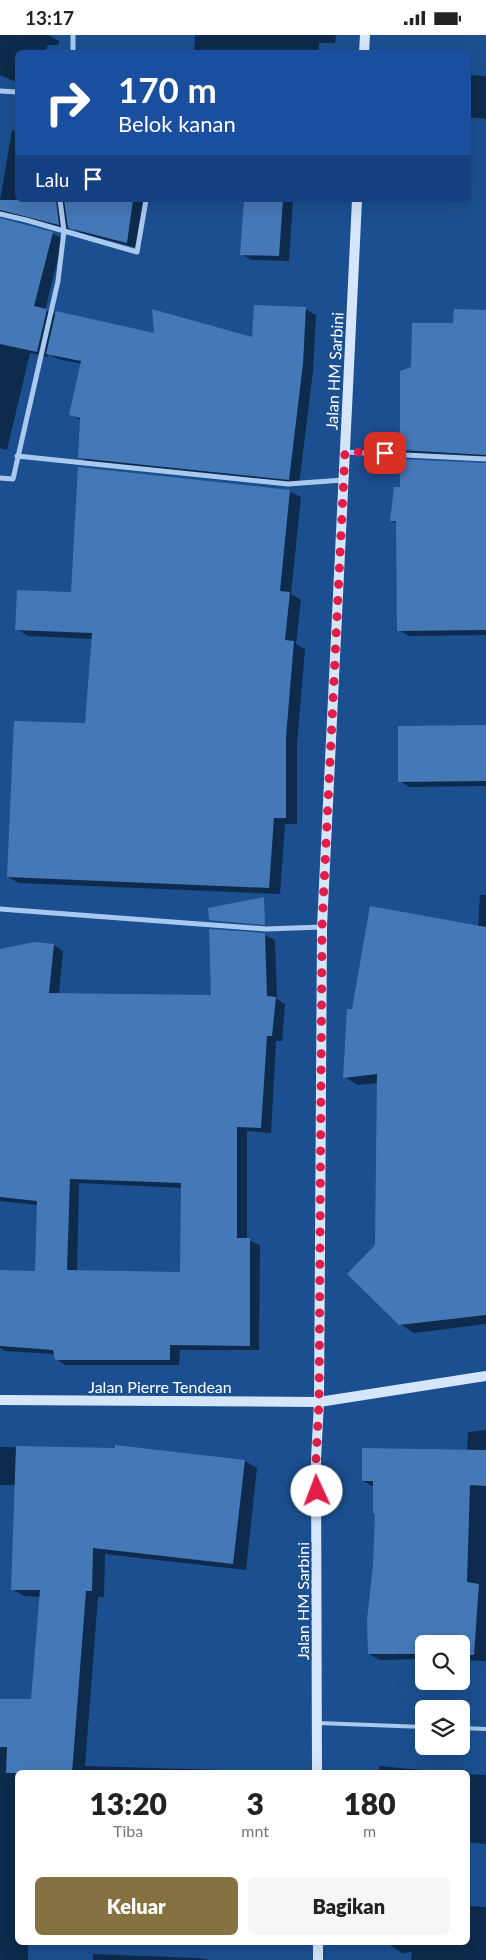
<!DOCTYPE html>
<html lang="id">
<head>
<meta charset="utf-8">
<style>
  :root { --surface:#fff; --page:#f6f6f6; --text:#222; --muted:#767676; --accent:#857141 }
  body { margin:0; font-family:Lato,sans-serif; background:var(--page); color:var(--text); height:100vh; display:flex; flex-direction:column; font-size:19px; white-space:nowrap }
  * { box-sizing:border-box; margin:0 }
  p { font-size:16px; color:var(--muted) }
  .icon { flex:none; width:28px; height:28px; fill:none; stroke:currentColor; stroke-width:2; stroke-linecap:round; stroke-linejoin:round }
  .map { position:relative; flex:1; overflow:hidden }
  .details { position:absolute; left:15px; top:1735px; width:455px; height:175px; display:flex; flex-direction:column; background:var(--surface); border-radius:8px; box-shadow:0 5px 20px #0002 }
  .details>* { flex:none }
  .banner { position:absolute; left:15px; top:15px; width:456px; height:152px; border-radius:8px; box-shadow:0 5px 20px #0002; background:#1a4fa0; color:#fff; overflow:hidden }
  .controls { position:absolute; left:415px; top:1600px; display:grid; gap:10px }
  .controls a { display:grid; place-items:center; width:55px; height:55px; border-radius:8px; background:var(--surface); box-shadow:0 5px 20px #0002; font-size:25px }
  .pin { position:absolute; display:grid; place-items:center; width:42px; height:42px; color:#fff; margin:-21px; border-radius:10px; box-shadow:0 2px 8px #0006 }
  .me { position:absolute; width:55px; margin:-28px; rotate:358deg; stroke-linejoin:round; filter:drop-shadow(0 0 4px #0008) }
  .turn { display:flex; align-items:center; gap:18px; height:105px; padding:0 20px; font-size:22px }
  .turn .icon { width:65px; height:65px; stroke-width:2.5 }
  .turn b { display:block; font-size:35px; line-height:42px }
  .then { display:flex; align-items:center; height:48px; padding:0 20px; background:#0003; gap:10px; font-size:19px }
  .eta { display:flex; justify-content:space-evenly; align-items:center; height:85px; text-align:center }
  .eta b { font-size:30px; font-weight:800; line-height:35px }
  .cta { display:flex; gap:10px; margin-top:auto; padding:10px 20px }
  .cta a { flex:1; height:58px; border-radius:8px; background:var(--accent); color:#fff; font-size:20px; font-weight:800; line-height:58px; text-align:center }
  .cta a+a { background:var(--page); color:var(--text) }
  .status { display:flex; justify-content:space-between; align-items:center; height:35px; padding:0 25px; background:var(--surface); direction:ltr }
  .status svg { height:14px; fill:currentColor }
  .map>svg:first-child { display:block }
</style>
</head>
<body>
<div class="status"><b>13:17</b><svg viewBox="0 0 49 12"><path d="M0 12V9h3v3zM5 12V6h3v6zM10 12V3h3v9zM15 12V0h3v12zM26 1h20v11H26zM47 4h2v5h-2z"/></svg></div>
<div class="map">
<svg width="486" height="1925" viewBox="0 0 486 1925">
  <rect width="100%" height="100%" fill="#1b4f8f"/>
  <!-- shadow -->
  <path fill="#0007" fill-rule="evenodd" d="M 0,0 L 49,0 L 59,6 L 59,10 L 48,10 L 44,18 L 18,18 L 18,48 L 0,40 Z
    M 195,0 L 336,0 L 335,8 L 319,8 L 318,18 L 194,18 Z
    M 469,40 L 486,41 L 486,84 L 469,82 Z
    M 12,95 L 18,97 L 18,165 L 145,165 L 138,213 L 80,198 L 69,191 L 69,195 L 9,181 L 0,177 L 0,165 Z
    M 246,165 L 293,165 L 289,226 L 252,225 L 241,219 Z
    M 0,184 L 52,198 L 63,204 L 45,275 L 56,280 L 156,300 L 254,303 L 305,274 L 316,280 L 313,336 L 299,450 L 90,428 L 80,422 L 80,385 L 70,379 L 82,329 L 58,324 L 48,319 L 48,322 L 30,318 L 7,415 L 0,413 Z
    M 486,276 L 486,424 L 411,420 L 401,415 L 413,333 L 455,289 Z
    M 486,430 L 486,600 L 409,601 L 399,595 L 398,489 L 391,485 L 401,454 Z
    M 289,456 L 301,462 L 291,559 L 301,565 L 296,609 L 305,614 L 297,709 L 297,789 L 285,789 L 280,859 L 19,848 L 8,842 L 86,690 L 93,604 L 28,601 L 17,594 L 72,558 Z
    M 486,691 L 486,751 L 409,752 L 400,746 Z
    M 480,860 L 486,860 L 486,1289 L 414,1298 L 400,1289 L 376,1211 L 378,1048 L 358,1050 L 344,1042 L 353,976 L 478,892 Z
    M 265,900 L 275,905 L 277,964 L 285,969 L 282,1006 L 276,1006 L 271,1098 L 247,1096 L 247,1204 L 260,1210 L 259,1315 L 180,1315 L 179,1330 L 65,1330 L 56,1324 L 55,1319 L 5,1316 L 0,1313 L 0,1236 L 36,1238 L 38,1170 L 0,1166 L 0,915 L 54,910 L 63,916 L 59,959 L 213,961 ZM 79,1148 L 183,1153 L 182,1239 L 77,1237 Z
    M 486,1395 L 486,1626 L 461,1625 L 461,1609 L 424,1609 L 424,1624 L 380,1625 L 369,1619 L 376,1479 L 374,1452 L 363,1446 L 467,1416 L 468,1397 Z
    M 0,1412 L 116,1414 L 245,1426 L 257,1433 L 246,1535 L 105,1519 L 104,1562 L 98,1562 L 85,1731 L 255,1736 L 258,1738 L 18,1738 L 18,1908 L 28,1908 L 28,1925 L 0,1925 L 0,1665 L 33,1665 L 41,1562 L 24,1561 L 12,1554 L 16,1450 L 0,1450 Z
    M 379,1731 L 455,1738 L 379,1738 Z
    M 468,1739 L 486,1740 L 486,1809 L 468,1807 Z
    M 468,1871 L 486,1872 L 486,1925 L 411,1925 L 412,1917 L 403,1918 L 391,1911 L 390,1908 L 468,1908 Z
    M 93,1919 L 198,1923 L 211,1925 L 93,1925 Z"/>
  <!-- building -->
  <path fill="#4478b7" fill-rule="evenodd" d="M 0,165 L 56,165 L 59,190 L 0,175 Z
    M 64,165 L 133,165 L 127,208 L 68,193 Z
    M 244,165 L 283,165 L 279,221 L 240,220 Z
    M 0,183 L 53,197 L 34,271 L 47,274 L 37,317 L 0,309 Z
    M 254,270 L 306,272 L 303,329 L 289,445 L 78,423 L 80,383 L 69,380 L 81,326 L 46,319 L 56,276 L 154,298 L 152,274 L 252,302 Z
    M 454,274 L 486,275 L 486,420 L 400,415 L 400,336 L 411,332 L 412,288 L 453,288 Z
    M 400,424 L 486,428 L 486,595 L 397,596 L 396,486 L 390,486 L 394,452 L 400,452 Z
    M 78,432 L 290,455 L 280,556 L 290,557 L 285,605 L 294,606 L 286,702 L 286,783 L 274,783 L 269,853 L 7,842 L 14,686 L 85,688 L 92,598 L 15,595 L 17,555 L 71,557 Z
    M 486,690 L 486,746 L 398,747 L 398,691 Z
    M 264,862 L 265,890 L 209,885 L 208,873 Z
    M 370,871 L 486,892 L 486,1280 L 399,1290 L 347,1239 L 375,1210 L 377,1039 L 343,1043 L 347,974 L 352,974 Z
    M 209,894 L 265,898 L 267,961 L 276,962 L 272,1001 L 267,1001 L 261,1093 L 237,1092 L 237,1203 L 250,1203 L 250,1311 L 170,1310 L 170,1325 L 55,1325 L 53,1315 L 0,1311 L 0,1235 L 35,1236 L 37,1166 L 0,1162 L 0,914 L 34,907 L 54,909 L 49,958 L 211,960 ZM 70,1144 L 181,1148 L 180,1237 L 67,1235 Z
    M 115,1410 L 245,1425 L 233,1529 L 93,1513 L 92,1556 L 86,1556 L 72,1738 L 6,1738 L 7,1712 L 0,1712 L 0,1664 L 31,1664 L 40,1555 L 11,1555 L 16,1411 L 115,1413 Z
    M 362,1413 L 486,1415 L 486,1451 L 470,1450 L 467,1547 L 479,1549 L 474,1620 L 461,1620 L 461,1609 L 424,1609 L 424,1619 L 368,1619 L 367,1585 L 373,1529 L 375,1479 L 373,1478 L 373,1446 L 362,1446 Z"/>
  <g fill="none" stroke-linecap="round" stroke-linejoin="round">
    <!-- service -->
    <path stroke="#a9c9ee" stroke-width="4" d="M 318,1688 L 424,1692
      M 461,1693 L 486,1694"/>
    <!-- minor -->
    <path stroke="#a9c9ee" stroke-width="5" d="M 73,18 L 73,0
      M 0,56 L 18,57
      M 0,179 L 26,185 L 137,217 L 146,165
      M 345,417 L 486,424
      M 17,421 L 288,449 L 343,445
      M 0,443 L 13,444 L 58,246 L 64,196 L 60,165
      M 0,874 L 266,894 L 322,892"/>
    <!-- secondary -->
    <path stroke="#d6e6fa" stroke-width="10" d="M 364,18 L 365,0
      M 0,1365 L 319,1367 L 486,1341
      M 317,1738 L 316,1424 L 319,1367 L 322,892 L 357,165
      M 318,1908 L 318,1925"/>
  </g>
  <g fill="none" stroke-linecap="round" stroke-linejoin="round">
    <!-- route -->
    <path stroke="#e11d48" stroke-width="9" stroke-dasharray="0 16.2" d="M 317,1456 L 316,1424 L 319,1367 L 322,892 L 345,417 L 385,418"/>
  </g>
  <g text-anchor="middle" dominant-baseline="central" stroke-width="5" stroke-linejoin="round" paint-order="stroke">
    <!-- street labels -->
    <g font-size="16" fill="#fff" stroke="#1b4f8f">
      <text transform="translate(334 336) rotate(-87)">Jalan HM Sarbini</text>
      <text x="160" y="1351">Jalan Pierre Tendean</text>
      <text transform="translate(302 1566) rotate(-90)">Jalan HM Sarbini</text>
    </g>
  </g>
</svg>
<div class="controls">
<a><svg class="icon" aria-label="search" viewBox="0 0 24 24"><circle cx="10" cy="10" r="6"/><path d="M15 15l6 6"/></svg></a>
<a><svg class="icon" aria-label="layers" viewBox="0 0 24 24"><path d="M12 4l9 5-9 5-9-5zM3 14l9 5 9-5"/></svg></a>
</div>
<div class="pin" style="left:385px;top:418px;background:#d93025"><svg class="icon" aria-label="arrive" viewBox="0 0 24 24"><path d="M6 21V4h12l-3 4 3 4H6"/></svg></div>
<svg class="me" style="left:317px;top:1456px" viewBox="-20 -20 40 40"><circle r="19" fill="#fff"/><path d="M0-13L10 11 0 6-10 11z" fill="#e11d48"/></svg>
<div class="banner">
<div class="turn"><svg class="icon" aria-label="right" viewBox="0 0 24 24"><path d="M7 20v-9h11M14 6l5 5-5 5"/></svg><div><b>170 m</b>Belok kanan</div></div>
<div class="then">Lalu<svg class="icon" aria-label="arrive" viewBox="0 0 24 24"><path d="M6 21V4h12l-3 4 3 4H6"/></svg></div>
</div>
<section class="details">
<div class="eta">
<div><b>13:20</b><p>Tiba</p></div>
<div><b>3</b><p>mnt</p></div>
<div><b>180</b><p>m</p></div>
</div>
<div class="cta"><a>Keluar</a><a>Bagikan</a></div>
</section>
</div>
</body>
</html>
